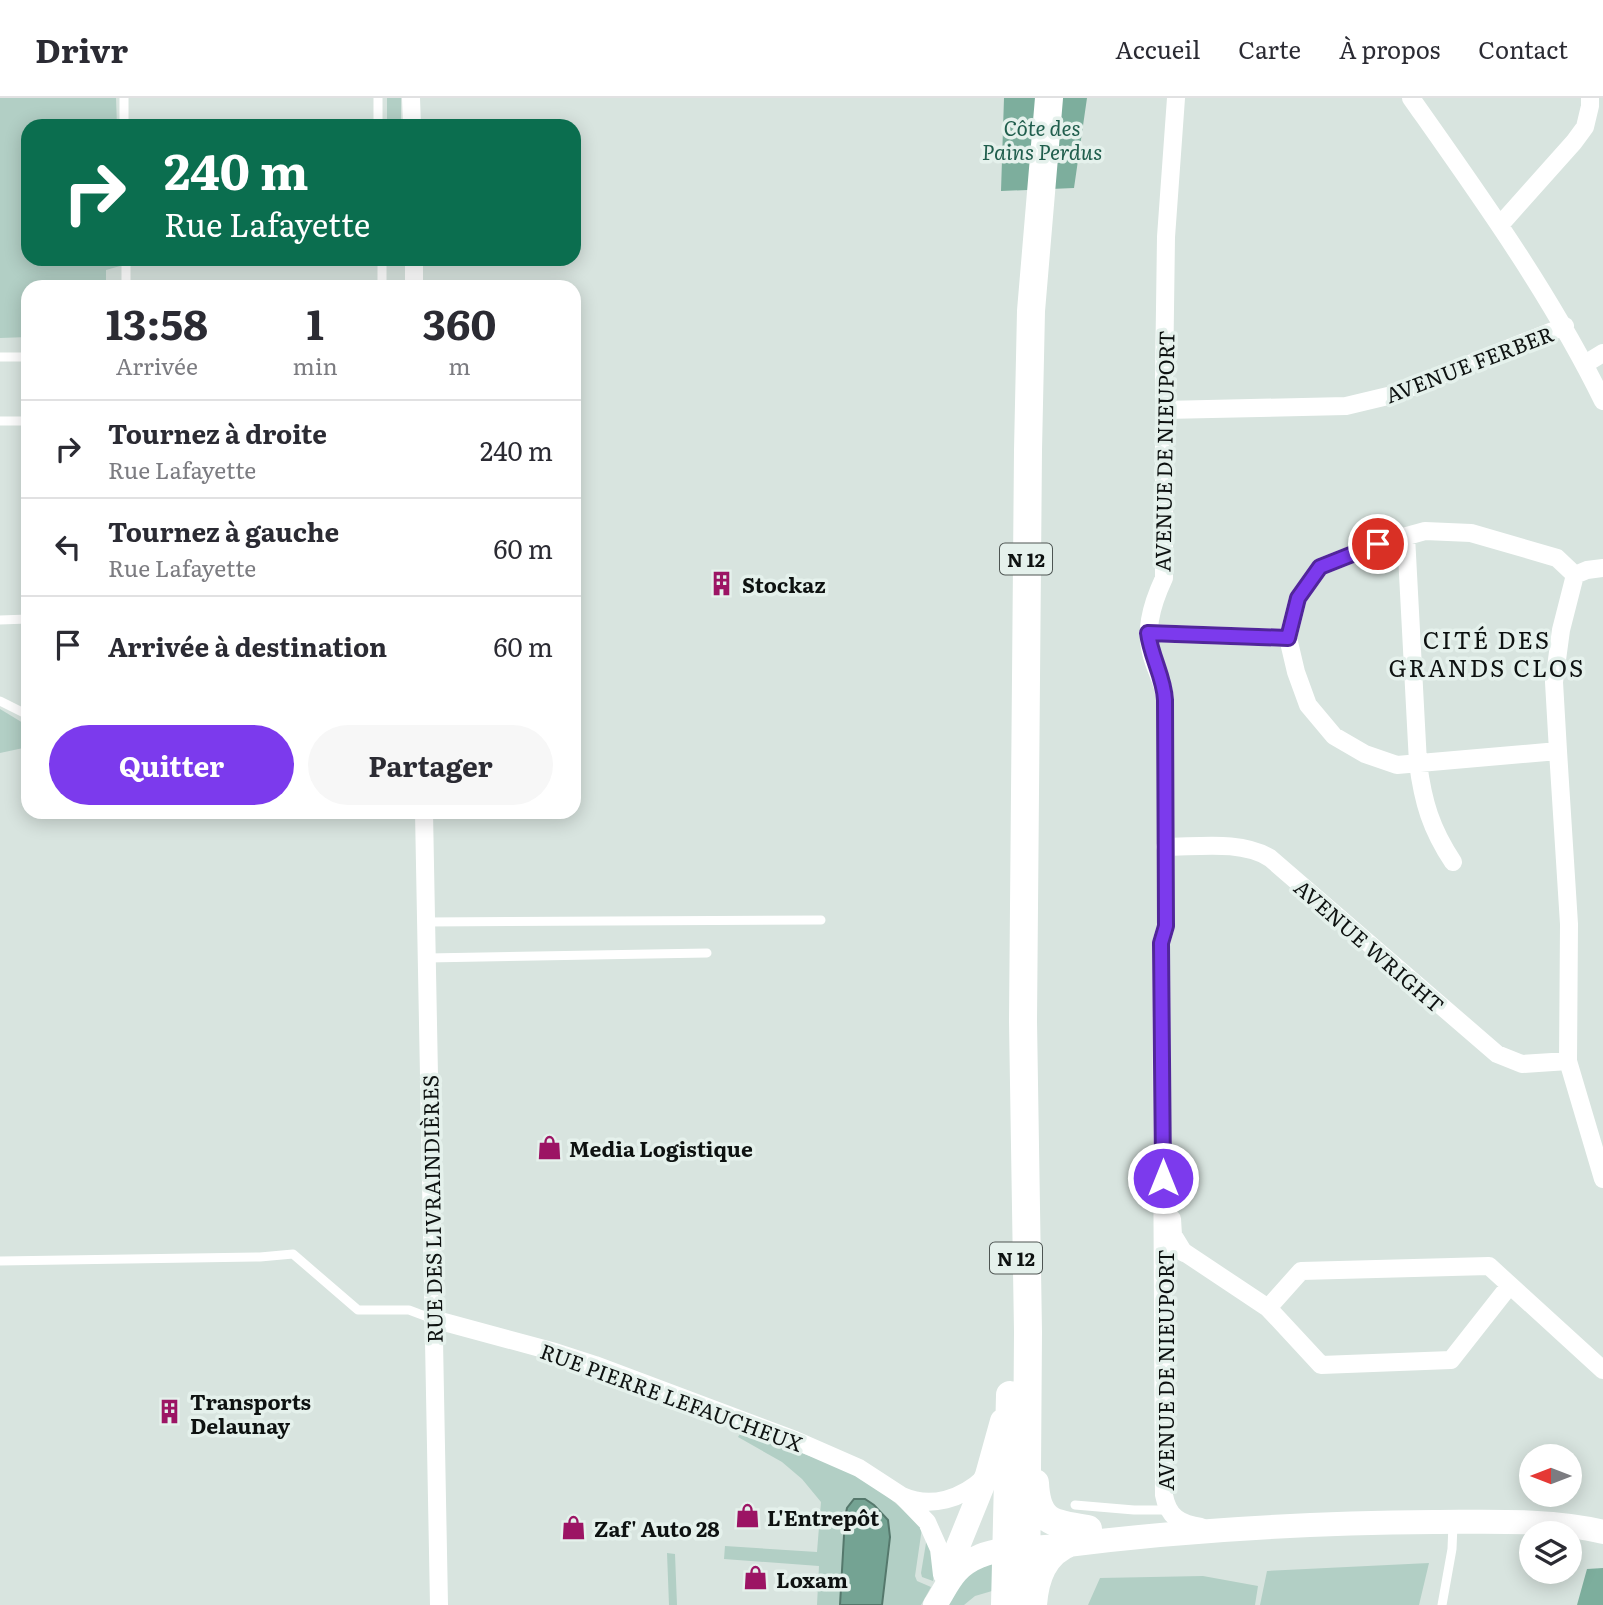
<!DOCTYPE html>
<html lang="fr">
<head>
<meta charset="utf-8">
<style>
  :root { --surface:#fff; --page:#f7f7f7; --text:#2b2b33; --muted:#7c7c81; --line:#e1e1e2; --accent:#7c3aed }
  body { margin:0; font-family:Literata,serif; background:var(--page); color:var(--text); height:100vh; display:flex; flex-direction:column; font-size:26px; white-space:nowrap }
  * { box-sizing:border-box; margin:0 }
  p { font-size:23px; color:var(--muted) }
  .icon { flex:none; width:38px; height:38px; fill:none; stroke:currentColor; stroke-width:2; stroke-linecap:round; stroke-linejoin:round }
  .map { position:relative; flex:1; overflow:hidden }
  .panel { position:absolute; left:21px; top:182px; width:560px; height:539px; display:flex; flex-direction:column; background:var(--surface); border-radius:21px; box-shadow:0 4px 18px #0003 }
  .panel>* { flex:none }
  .top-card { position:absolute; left:21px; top:21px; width:560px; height:147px; border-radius:21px; box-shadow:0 4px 18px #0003; background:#0b6e4f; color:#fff; overflow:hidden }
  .needle { width:46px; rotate:270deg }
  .fabs { position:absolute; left:1519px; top:1346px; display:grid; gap:14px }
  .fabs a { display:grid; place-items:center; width:63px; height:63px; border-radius:50%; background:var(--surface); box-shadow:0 4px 18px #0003; font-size:35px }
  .pin { position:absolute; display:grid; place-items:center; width:60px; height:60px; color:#fff; margin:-30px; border:4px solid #fff; border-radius:50%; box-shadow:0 2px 7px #0007 }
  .me { position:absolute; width:77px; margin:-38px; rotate:0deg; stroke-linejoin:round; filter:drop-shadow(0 0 5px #0008) }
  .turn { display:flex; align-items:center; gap:24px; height:147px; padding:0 28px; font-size:32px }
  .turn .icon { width:91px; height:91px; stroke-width:2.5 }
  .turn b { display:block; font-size:49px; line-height:60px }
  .eta { display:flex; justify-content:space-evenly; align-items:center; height:119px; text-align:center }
  .eta b { font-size:42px; font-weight:700; line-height:49px }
  .cta { display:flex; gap:14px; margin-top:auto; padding:14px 28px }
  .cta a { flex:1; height:80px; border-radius:42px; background:var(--accent); color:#fff; font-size:28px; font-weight:700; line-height:80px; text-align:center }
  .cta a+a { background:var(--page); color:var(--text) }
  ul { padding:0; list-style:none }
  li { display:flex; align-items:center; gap:21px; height:98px; padding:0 28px; border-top:2px solid var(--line) }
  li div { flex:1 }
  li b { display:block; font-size:26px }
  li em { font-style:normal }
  header { display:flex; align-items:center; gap:42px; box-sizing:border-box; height:98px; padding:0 35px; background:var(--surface); border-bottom:2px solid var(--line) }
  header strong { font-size:33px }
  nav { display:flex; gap:38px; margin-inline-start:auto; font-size:24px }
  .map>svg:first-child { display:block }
</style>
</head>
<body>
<header>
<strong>Drivr</strong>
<nav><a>Accueil</a><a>Carte</a><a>À propos</a><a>Contact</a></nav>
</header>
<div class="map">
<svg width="1603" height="1507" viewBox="0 0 1603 1507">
  <rect width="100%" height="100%" fill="#d8e4df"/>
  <!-- green -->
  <path fill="#b2cfc5" d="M 0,0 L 116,0 L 117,28 L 28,28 L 28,161 L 120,161 L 120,168 L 106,172 L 106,186 L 121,187 L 121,189 L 28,189 L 28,239 L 0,240 Z
    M 387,0 L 401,0 L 401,28 L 387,28 Z
    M 0,611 L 28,628 L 28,649 L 0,655 Z
    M 741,1334 C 783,1350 829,1361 868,1385 C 888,1397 905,1413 922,1430 L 915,1478 L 917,1483 L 931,1489 L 921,1507 L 817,1507 L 819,1468 L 724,1461 L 725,1448 L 817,1454 L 821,1404 L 802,1381 L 782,1364 L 738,1339 Z
    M 927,1439 L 936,1471 L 933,1483 L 922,1479 L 921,1475 Z
    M 667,1455 L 675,1456 L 677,1507 L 669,1507 Z
    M 993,1461 L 992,1493 L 975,1498 L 964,1507 L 940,1507 L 950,1489 Z
    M 1429,1465 L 1419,1507 L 1260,1507 L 1267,1473 Z
    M 1203,1478 L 1258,1488 L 1255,1507 L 1088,1507 L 1100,1480 Z"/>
  <!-- forest -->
  <path fill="#7dae9d" d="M 1004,0 L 1087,0 L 1074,90 L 1001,93 Z
    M 1603,1470 L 1603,1507 L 1577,1507 L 1587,1471 Z"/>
  <!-- water -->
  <path fill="#74a393" stroke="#55786c" stroke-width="2" d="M 854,1401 L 865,1401 L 874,1407 L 888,1422 L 890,1439 L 882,1507 L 840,1507 L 845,1420 L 847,1410 Z"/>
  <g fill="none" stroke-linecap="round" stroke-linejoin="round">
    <!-- service -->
    <path stroke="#fff" stroke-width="9" d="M 124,0 L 124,28
      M 378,0 L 378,28
      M 126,161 L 126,189
      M 382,161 L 382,189
      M 0,259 L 28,259
      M 0,323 L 28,323
      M 0,522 L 28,521
      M 0,603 L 28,617
      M 426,824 L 821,822
      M 427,860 L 707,855
      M 0,1163 L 260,1159 L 293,1156 L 358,1212 L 409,1212 L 433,1221
      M 1075,1407 L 1134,1412 L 1168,1412
      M 1442,1507 L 1452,1451 L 1453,1426"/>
    <!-- minor -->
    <path stroke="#fff" stroke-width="18" d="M 411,0 L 412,28
      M 1176,0 L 1166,139 L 1164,282 L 1164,480 C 1151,508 1143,535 1154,565 C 1159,579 1164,587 1165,602 L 1166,828 L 1161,845 L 1164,1397 C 1168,1419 1180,1426 1201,1429
      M 1411,0 C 1480,98 1550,195 1603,303
      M 1500,127 L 1574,44 L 1585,29 L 1590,8 L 1590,0
      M 414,161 L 414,189
      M 1585,266 L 1603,255
      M 1164,312 L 1346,308 L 1392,297 L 1565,228
      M 1406,438 L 1418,665 C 1423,704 1431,731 1453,764
      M 1575,477 L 1587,472 L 1603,470
      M 1148,535 L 1288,540 L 1298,500 L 1320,469 L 1378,446 L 1425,433 L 1471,435 L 1557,460 L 1575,477
      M 1288,540 L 1296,574 L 1308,607 L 1334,638 L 1365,656 L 1397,667 L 1558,653 L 1569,826 L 1568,963 L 1603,1081
      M 1558,653 L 1554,584 L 1561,532 L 1575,477
      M 424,714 L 439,1507
      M 1165,749 C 1198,749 1241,742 1270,760 L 1497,956 L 1522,966 L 1568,963
      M 1172,1121 L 1173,1137 L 1184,1155
      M 1175,1148 L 1268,1210
      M 1510,1187 L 1451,1262 L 1321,1267 L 1268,1210 L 1301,1173 L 1489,1168 L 1603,1272
      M 433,1221 L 555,1254 L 595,1267 L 795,1342 L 859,1370 L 902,1398 L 927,1424 L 939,1451 L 942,1477
      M 902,1398 C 931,1411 962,1401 985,1379"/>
    <!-- secondary -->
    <path stroke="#fff" stroke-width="24" d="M 952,1463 L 987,1377 L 1002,1323
      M 935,1507 C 949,1485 953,1469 980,1458 C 1003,1448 1034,1451 1059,1448 C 1183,1432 1309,1425 1434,1424 C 1486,1424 1553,1421 1603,1434
      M 1035,1507 C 1037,1481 1045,1456 1072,1446"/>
    <!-- primary -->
    <path stroke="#fff" stroke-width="28" d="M 1035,1385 C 1037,1425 1053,1426 1088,1431
      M 1005,1507 L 1010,1297
      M 1026,1507 L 1028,1234 L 1023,923 L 1028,352 L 1031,213 L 1049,0"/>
  </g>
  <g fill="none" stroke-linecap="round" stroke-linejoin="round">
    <defs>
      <path id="route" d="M 1163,1080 L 1161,845 L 1166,828 L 1165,602 C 1164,579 1151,559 1148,535 L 1288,540 L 1298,500 L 1320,469 L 1378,446"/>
    </defs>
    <!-- route casing -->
    <use href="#route" stroke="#51269a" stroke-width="18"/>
    <!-- route -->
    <use href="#route" stroke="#7c3aed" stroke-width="12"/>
  </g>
  <!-- icons -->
  <defs>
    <symbol id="building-bare" viewBox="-9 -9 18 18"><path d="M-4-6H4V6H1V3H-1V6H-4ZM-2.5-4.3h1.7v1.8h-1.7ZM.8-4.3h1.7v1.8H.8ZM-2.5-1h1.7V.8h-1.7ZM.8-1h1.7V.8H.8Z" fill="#9c1464" stroke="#e5f1ec" stroke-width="2.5" paint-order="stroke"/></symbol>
    <symbol id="shop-bare" viewBox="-9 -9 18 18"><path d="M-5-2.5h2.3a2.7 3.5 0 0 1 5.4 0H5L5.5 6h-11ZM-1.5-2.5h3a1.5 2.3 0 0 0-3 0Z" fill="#9c1464" stroke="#e5f1ec" stroke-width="2.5" paint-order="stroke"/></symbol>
  </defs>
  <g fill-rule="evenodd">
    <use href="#building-bare" x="704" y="468" width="35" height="35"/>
    <use href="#shop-bare" x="532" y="1032" width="35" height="35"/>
    <use href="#building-bare" x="152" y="1296" width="35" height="35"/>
    <use href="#shop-bare" x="730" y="1400" width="35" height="35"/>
    <use href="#shop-bare" x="556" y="1412" width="35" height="35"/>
    <use href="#shop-bare" x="738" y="1462" width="35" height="35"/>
  </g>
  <g text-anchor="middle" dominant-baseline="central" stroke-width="7" stroke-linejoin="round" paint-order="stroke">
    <!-- shield labels -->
    <g fill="#e5f1ec" stroke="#4e5553" stroke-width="2">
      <rect x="1000" y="445.5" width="52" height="31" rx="5"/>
      <rect x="990" y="1144.5" width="52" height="31" rx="5"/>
    </g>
    <g font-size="19" font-weight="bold" fill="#0e1211">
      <text x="1026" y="461">N 12</text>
      <text x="1016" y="1160">N 12</text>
    </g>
    <!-- park labels -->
    <g font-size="21" font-style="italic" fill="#205e4d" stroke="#e5f1ec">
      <text x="1042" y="28">Côte des<tspan x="1042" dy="24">Pains Perdus</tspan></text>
    </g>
    <!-- street labels -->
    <g font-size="21" fill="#0e1211" stroke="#e5f1ec">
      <text transform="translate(1469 265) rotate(-21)">AVENUE FERBER</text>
      <text transform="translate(1163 353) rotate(-89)">AVENUE DE NIEUPORT</text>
      <text transform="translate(1370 847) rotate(41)">AVENUE WRIGHT</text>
      <text transform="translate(431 1111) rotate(-91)">RUE DES LIVRAINDIÈRES</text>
      <text transform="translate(1164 1272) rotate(-90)">AVENUE DE NIEUPORT</text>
      <text transform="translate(672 1298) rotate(20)">RUE PIERRE LEFAUCHEUX</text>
    </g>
    <!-- poi labels -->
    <g font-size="21" font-weight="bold" fill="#0e1211" stroke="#e5f1ec" text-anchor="start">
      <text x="742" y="485">Stockaz</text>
      <text x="569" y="1049">Media Logistique</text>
      <text x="190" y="1302">Transports<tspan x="190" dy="24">Delaunay</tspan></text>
      <text x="767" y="1418">L'Entrepôt</text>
      <text x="594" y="1429">Zaf' Auto 28</text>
      <text x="776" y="1480">Loxam</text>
    </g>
    <!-- quarter labels -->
    <g font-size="24" letter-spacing="2" fill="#0e1211" stroke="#e5f1ec">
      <text x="1487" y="540">CITÉ DES<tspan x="1487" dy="28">GRANDS CLOS</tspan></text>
    </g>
  </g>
</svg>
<div class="fabs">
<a><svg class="needle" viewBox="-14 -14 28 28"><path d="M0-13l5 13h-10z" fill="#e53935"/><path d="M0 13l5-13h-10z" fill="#7c7c81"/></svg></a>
<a><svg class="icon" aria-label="layers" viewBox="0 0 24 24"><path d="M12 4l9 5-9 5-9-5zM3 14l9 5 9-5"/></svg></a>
</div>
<div class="pin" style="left:1378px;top:446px;background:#d93025"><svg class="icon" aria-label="arrive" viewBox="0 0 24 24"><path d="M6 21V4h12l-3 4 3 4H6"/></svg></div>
<svg class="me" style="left:1163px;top:1080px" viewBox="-20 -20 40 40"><circle r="17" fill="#7c3aed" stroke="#fff" stroke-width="3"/><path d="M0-11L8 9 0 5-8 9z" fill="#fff"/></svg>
<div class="top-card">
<div class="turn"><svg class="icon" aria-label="right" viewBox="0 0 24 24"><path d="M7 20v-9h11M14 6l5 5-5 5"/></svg><div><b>240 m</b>Rue Lafayette</div></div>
</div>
<section class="panel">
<div class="eta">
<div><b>13:58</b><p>Arrivée</p></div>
<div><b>1</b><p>min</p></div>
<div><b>360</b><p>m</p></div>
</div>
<ul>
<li><svg class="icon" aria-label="right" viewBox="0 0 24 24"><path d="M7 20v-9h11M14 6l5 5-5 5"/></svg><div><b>Tournez à droite</b><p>Rue Lafayette</p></div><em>240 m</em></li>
<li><svg class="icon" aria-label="left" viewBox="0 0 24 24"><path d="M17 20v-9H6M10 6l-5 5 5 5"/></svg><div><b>Tournez à gauche</b><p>Rue Lafayette</p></div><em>60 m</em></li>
<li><svg class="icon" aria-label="arrive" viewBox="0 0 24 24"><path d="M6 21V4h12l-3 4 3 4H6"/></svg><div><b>Arrivée à destination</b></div><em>60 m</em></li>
</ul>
<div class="cta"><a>Quitter</a><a>Partager</a></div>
</section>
</div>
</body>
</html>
